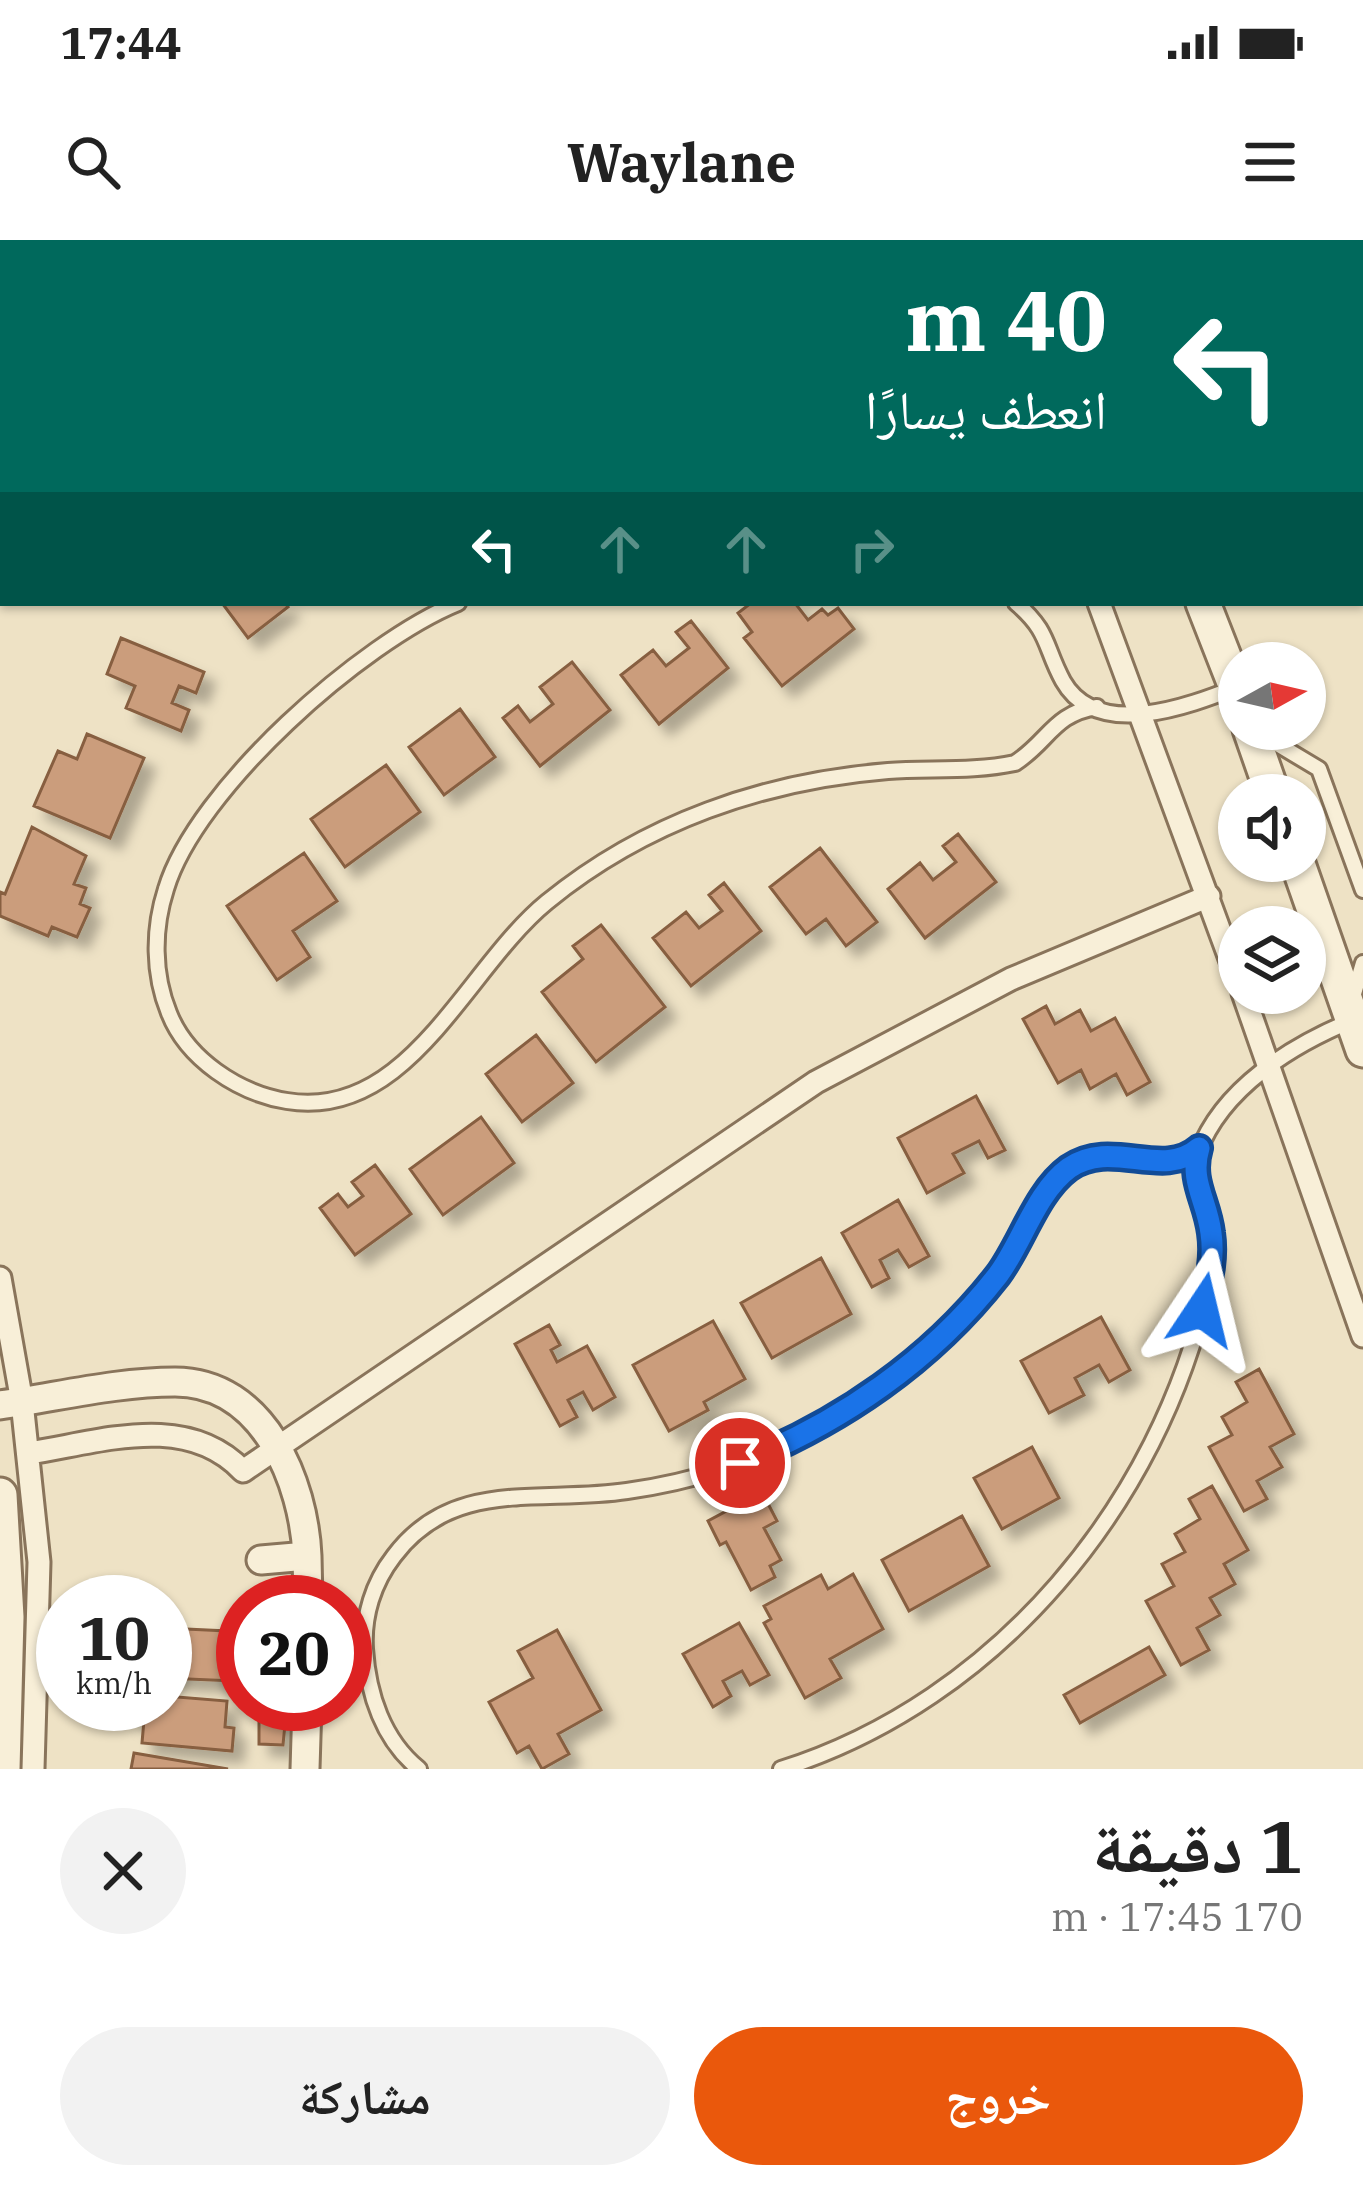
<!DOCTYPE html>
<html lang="ar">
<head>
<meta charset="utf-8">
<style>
  :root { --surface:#fff; --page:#f2f2f2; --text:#222; --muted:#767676; --accent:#ea580c }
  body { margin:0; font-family:"IBM Plex Serif","Noto Naskh Arabic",serif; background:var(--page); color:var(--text); direction:rtl; height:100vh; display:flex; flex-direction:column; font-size:45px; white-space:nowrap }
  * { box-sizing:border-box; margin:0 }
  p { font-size:39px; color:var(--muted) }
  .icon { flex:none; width:66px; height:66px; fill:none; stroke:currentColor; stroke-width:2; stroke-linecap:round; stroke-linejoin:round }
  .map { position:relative; height:1529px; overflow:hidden; direction:ltr }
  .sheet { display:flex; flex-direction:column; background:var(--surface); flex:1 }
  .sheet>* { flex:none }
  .banner { position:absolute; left:0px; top:0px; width:1365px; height:366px; box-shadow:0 3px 9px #0004; direction:rtl; background:#00695c; color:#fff; overflow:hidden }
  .needle { width:78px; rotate:82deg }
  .fabs { position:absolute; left:1218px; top:402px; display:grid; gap:24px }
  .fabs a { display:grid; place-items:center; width:108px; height:108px; border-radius:50%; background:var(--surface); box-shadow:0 3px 9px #0004; font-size:60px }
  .speed { position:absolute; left:36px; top:1335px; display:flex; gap:24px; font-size:60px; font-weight:700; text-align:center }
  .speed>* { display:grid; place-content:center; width:156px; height:156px; border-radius:50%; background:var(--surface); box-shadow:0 3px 9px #0004; line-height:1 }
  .speed small { font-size:30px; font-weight:400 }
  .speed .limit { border:18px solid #d22; background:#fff; color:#111 }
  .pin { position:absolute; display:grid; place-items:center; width:102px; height:102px; color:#fff; margin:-51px; border:6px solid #fff; border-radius:50%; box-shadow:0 3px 12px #0007 }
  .me { position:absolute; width:132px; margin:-66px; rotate:10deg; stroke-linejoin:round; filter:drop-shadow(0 0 9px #0008) }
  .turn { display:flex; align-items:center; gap:42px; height:252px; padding:0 60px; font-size:54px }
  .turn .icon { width:156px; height:156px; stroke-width:2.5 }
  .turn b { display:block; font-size:84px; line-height:102px }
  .lanes { display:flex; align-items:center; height:114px; padding:0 60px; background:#0003; justify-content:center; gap:60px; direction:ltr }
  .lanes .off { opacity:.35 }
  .round { display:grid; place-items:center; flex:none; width:126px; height:126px; border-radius:63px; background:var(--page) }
  .head { display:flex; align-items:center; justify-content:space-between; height:204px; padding:0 60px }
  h1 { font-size:72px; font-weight:700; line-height:90px }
  .cta { display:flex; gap:24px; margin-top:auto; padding:24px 60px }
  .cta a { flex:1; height:138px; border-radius:72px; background:var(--accent); color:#fff; font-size:48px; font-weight:700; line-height:138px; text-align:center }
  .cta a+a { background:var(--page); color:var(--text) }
  .status { display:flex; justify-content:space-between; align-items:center; height:84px; padding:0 60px; background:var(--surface); direction:ltr }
  .status svg { height:33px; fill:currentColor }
  header { display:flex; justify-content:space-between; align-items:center; height:156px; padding:0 60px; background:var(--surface); font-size:54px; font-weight:700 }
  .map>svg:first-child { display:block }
</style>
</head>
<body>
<div class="status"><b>17:44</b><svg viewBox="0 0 49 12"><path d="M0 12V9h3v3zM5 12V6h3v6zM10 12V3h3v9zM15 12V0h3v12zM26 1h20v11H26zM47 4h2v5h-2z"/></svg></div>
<header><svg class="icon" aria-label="menu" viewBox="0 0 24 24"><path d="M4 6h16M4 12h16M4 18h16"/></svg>Waylane<svg class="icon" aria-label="search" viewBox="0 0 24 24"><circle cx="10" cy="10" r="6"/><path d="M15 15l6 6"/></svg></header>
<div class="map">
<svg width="1363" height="1529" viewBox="0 0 1363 1529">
  <defs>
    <filter id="shadow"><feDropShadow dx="11" dy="11" stdDeviation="6" flood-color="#0004"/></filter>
  </defs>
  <rect width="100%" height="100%" fill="#eee2c5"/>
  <!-- building -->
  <path fill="#cb9d7c" stroke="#875e41" stroke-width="3" filter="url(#shadow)" d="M 3,18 L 3,74 L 0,70 Z
    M 3,205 L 3,276 L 0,278 L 0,207 Z
    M 222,363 L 285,363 L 288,367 L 248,398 Z
    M 751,363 L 795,363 L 808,380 L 822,369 L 828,375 L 838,368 L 854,389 L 782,446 L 744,398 L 752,392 L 738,373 Z
    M 691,381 L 728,428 L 659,484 L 621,435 L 653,410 L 666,426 L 689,408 L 676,392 Z
    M 121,398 L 204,432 L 196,453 L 179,446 L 172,463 L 189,470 L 181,491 L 126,468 L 135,446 L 107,434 Z
    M 572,422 L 610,470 L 540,526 L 503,478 L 518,466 L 530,482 L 553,464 L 540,447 Z
    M 460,469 L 495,517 L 444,555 L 409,507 Z
    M 87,494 L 144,518 L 110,598 L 34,566 L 58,511 L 77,519 Z
    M 386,525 L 420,572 L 345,627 L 311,579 Z
    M 32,587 L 86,616 L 74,644 L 86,648 L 80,664 L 90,668 L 77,697 L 52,687 L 48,696 L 0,676 L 0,652 L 5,654 Z
    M 958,594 L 996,642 L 925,698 L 888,649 L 920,623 L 933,640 L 956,622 L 943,606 Z
    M 820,608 L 877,682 L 846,706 L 826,679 L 806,694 L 770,647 Z
    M 304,613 L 337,661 L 293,691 L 310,717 L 277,740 L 227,666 Z
    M 724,643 L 761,691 L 691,746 L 653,698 L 686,672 L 699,688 L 722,671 L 709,655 Z
    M 601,685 L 665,767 L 596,822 L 542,752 L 583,719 L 573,706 Z
    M 1046,766 L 1055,784 L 1080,770 L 1091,791 L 1115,778 L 1150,842 L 1127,855 L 1116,834 L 1090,849 L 1081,830 L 1058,843 L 1023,779 Z
    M 536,795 L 573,843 L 522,882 L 486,834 Z
    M 976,856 L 1005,910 L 988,918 L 979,901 L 953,914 L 964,933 L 927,953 L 898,898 Z
    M 481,877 L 514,923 L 443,975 L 410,929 Z
    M 375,925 L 411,974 L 355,1015 L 320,968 L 338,954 L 348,967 L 363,956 L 352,942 Z
    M 898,960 L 929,1016 L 909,1027 L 898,1010 L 880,1020 L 889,1038 L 872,1047 L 842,993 Z
    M 821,1018 L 851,1074 L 772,1118 L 741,1063 Z
    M 1101,1077 L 1130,1130 L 1109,1142 L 1099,1125 L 1075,1138 L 1084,1155 L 1049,1173 L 1021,1121 Z
    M 713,1081 L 745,1139 L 704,1162 L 708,1170 L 669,1191 L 633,1125 Z
    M 549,1085 L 560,1105 L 551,1110 L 557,1122 L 587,1106 L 615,1157 L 593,1170 L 583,1152 L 568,1160 L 577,1177 L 560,1186 L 515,1104 Z
    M 1259,1129 L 1294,1194 L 1270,1207 L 1282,1227 L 1257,1241 L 1267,1259 L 1244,1271 L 1209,1207 L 1232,1195 L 1222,1177 L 1247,1162 L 1236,1142 Z
    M 1032,1207 L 1059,1258 L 1002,1289 L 974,1238 Z
    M 1212,1246 L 1248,1310 L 1224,1324 L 1235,1344 L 1210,1358 L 1220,1375 L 1197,1388 L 1209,1410 L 1181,1425 L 1146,1361 L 1174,1346 L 1162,1324 L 1185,1312 L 1175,1294 L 1200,1279 L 1189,1259 Z
    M 762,1252 L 777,1281 L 764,1288 L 781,1320 L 770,1326 L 775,1337 L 751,1350 L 726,1302 L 720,1305 L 708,1281 Z
    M 962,1276 L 989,1326 L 909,1371 L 882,1320 Z
    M 853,1334 L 883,1389 L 830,1419 L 841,1438 L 805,1458 L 764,1383 L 771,1379 L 764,1366 L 821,1335 L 828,1349 Z
    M 739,1383 L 769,1435 L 750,1445 L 742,1431 L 723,1441 L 731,1456 L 713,1467 L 683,1414 Z
    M 165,1388 L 227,1391 L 226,1417 L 235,1417 L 234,1441 L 165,1438 Z
    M 557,1390 L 601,1470 L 558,1494 L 569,1514 L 542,1529 L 529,1506 L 517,1513 L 489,1462 L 533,1438 L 518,1411 Z
    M 1149,1407 L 1165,1435 L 1080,1483 L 1064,1455 Z
    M 165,1456 L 227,1461 L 225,1487 L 234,1488 L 232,1511 L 142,1503 L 144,1480 L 131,1479 L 132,1464 L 165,1464 Z
    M 259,1464 L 287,1464 L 283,1505 L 259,1504 Z
    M 134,1513 L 228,1529 L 131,1529 Z"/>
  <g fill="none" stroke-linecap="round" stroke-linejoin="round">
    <defs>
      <path id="service" d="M 335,3 L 338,0
        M 0,142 L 3,142
        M 458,363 C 362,402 196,549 166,649 C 153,689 153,734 169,773 C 187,819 238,853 287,861 C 409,881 466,728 547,662 C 645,582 764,541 888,531 C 930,528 973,532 1015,523 C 1048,502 1054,473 1097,467
        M 1016,363 C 1050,392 1044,406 1063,441 C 1097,501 1189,466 1237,447
        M 1259,493 L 1319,529 L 1363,650
        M 1353,757 L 1363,723
        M 419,1529 C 383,1500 368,1454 365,1409 C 363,1376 373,1343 394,1316 C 453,1237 542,1264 627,1251 C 692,1242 759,1221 816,1190 C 891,1149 970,1081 1017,1009 C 1034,982 1043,945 1071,927 C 1114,900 1163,940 1199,908
        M 781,1529 C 997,1461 1160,1264 1208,1046 C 1211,1028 1214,1010 1211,992 C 1207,964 1188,941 1198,913 C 1222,848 1292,805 1353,780"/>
      <path id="pedestrian" d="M 925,0 L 928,3
        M 1099,363 L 1239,743
        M 1243,753 L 1363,1096
        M 0,1038 L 22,1162 L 39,1322 L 33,1529
        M 29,1213 C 101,1202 186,1171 243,1231 L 816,842 L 1011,739 L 1209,656"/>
      <path id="minor" d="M 0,1165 C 57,1157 117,1142 175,1142 C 264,1142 304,1243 307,1316
        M 261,1320 L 307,1316 L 308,1362
        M 305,1529 L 307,1464"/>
      <path id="tertiary" d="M 1040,0 L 1041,3
        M 1203,363 L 1239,455
        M 1250,489 L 1273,555
        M 1297,621 L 1363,810
        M 0,1255 L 7,1377 L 3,1529"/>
    </defs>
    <!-- service casing -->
    <use href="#service" stroke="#89745b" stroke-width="20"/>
    <!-- pedestrian casing -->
    <use href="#pedestrian" stroke="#89745b" stroke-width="27"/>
    <!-- minor casing -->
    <use href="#minor" stroke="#89745b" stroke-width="33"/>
    <!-- tertiary casing -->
    <use href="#tertiary" stroke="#89745b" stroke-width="39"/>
    <!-- service -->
    <use href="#service" stroke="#f8efd8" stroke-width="14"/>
    <!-- pedestrian -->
    <use href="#pedestrian" stroke="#f8efd8" stroke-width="21"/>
    <!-- minor -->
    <use href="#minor" stroke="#f8efd8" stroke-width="27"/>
    <!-- tertiary -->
    <use href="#tertiary" stroke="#f8efd8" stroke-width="33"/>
  </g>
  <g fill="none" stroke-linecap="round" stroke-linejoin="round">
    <defs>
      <path id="route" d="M 740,1223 C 840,1183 931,1121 998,1035 C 1022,1003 1036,952 1069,928 C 1112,898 1162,940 1199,908 C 1189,941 1207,960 1211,993 C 1215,1020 1208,1044 1202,1070"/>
    </defs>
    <!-- route casing -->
    <use href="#route" stroke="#114b97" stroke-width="30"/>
    <!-- route -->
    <use href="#route" stroke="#1a73e8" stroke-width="21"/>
  </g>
</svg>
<div class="fabs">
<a><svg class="needle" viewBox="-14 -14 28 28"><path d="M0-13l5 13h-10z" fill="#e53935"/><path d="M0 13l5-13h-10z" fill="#767676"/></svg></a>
<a><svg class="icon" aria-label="sound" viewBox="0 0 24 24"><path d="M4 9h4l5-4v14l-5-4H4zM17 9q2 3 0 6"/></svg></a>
<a><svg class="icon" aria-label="layers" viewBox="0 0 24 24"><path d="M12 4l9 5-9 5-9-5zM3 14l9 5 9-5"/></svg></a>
</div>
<div class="speed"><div>10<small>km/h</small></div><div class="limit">20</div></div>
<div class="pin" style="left:740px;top:1223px;background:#d93025"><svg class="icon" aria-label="arrive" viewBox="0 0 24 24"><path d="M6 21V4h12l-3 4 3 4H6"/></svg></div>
<svg class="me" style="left:1202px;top:1070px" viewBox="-20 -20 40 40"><path d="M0-17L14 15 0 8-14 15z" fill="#1a73e8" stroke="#fff" stroke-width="4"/></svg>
<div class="banner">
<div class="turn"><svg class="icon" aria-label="left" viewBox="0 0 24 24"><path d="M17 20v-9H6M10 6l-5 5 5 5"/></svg><div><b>40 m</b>انعطف يسارًا</div></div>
<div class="lanes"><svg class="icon" aria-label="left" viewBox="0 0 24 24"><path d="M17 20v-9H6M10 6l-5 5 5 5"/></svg><svg class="icon off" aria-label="ahead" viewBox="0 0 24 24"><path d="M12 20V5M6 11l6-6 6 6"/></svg><svg class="icon off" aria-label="ahead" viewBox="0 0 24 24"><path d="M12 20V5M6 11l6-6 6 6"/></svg><svg class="icon off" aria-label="right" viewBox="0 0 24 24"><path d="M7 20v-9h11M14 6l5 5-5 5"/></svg></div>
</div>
</div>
<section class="sheet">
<div class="head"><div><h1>1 دقيقة</h1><p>170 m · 17:45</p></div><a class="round"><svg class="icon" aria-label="close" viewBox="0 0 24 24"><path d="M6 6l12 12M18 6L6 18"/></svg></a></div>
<div class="cta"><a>خروج</a><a>مشاركة</a></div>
</section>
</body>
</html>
